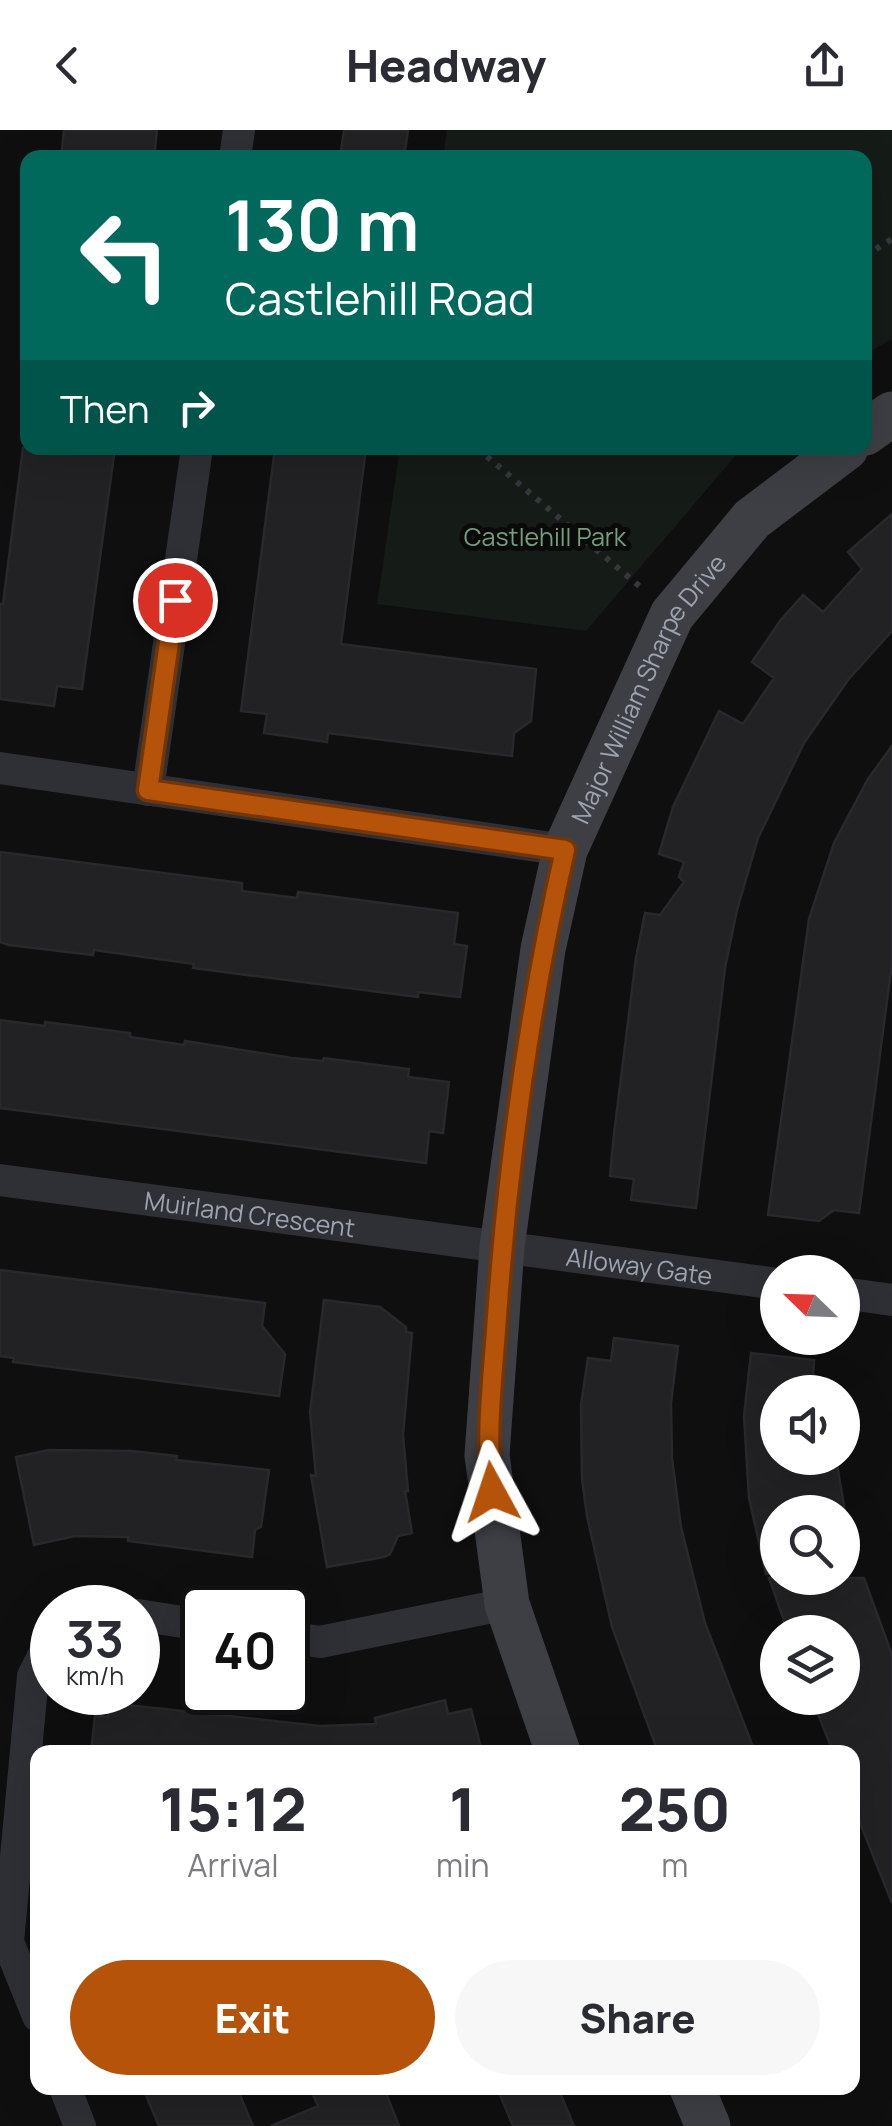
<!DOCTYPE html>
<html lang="en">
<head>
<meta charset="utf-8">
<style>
  :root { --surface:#fff; --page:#f7f7f7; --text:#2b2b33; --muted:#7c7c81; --accent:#b45309 }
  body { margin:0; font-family:Manrope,sans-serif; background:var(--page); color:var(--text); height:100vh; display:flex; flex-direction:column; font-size:38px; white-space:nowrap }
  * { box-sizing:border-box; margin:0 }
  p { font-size:32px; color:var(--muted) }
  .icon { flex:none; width:55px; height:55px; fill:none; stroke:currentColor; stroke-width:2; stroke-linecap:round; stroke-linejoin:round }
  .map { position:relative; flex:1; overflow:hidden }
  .side { position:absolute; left:30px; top:1615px; width:830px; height:350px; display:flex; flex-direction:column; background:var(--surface); border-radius:20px; box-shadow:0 10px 40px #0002 }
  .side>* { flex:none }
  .banner { position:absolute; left:20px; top:20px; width:852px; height:305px; border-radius:20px; box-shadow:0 10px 40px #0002; background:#00695c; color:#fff; overflow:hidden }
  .needle { width:65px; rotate:293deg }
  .buttons { position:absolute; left:760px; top:1125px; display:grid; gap:20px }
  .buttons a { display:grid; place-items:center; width:100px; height:100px; border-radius:50%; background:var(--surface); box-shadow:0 10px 40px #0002; font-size:50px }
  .speed { position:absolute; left:30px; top:1455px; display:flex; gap:20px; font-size:50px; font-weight:700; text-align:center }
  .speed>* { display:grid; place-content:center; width:130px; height:130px; border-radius:50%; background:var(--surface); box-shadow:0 10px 40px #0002; line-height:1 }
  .speed small { font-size:25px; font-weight:400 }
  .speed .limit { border:5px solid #111; border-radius:15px; background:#fff; color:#111 }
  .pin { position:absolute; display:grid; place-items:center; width:85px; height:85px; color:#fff; margin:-42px; border:5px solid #fff; border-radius:50%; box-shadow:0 2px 10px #0007 }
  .me { position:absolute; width:110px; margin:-55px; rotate:355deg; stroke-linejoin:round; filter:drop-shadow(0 0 8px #0008) }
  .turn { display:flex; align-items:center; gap:35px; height:210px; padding:0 40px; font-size:45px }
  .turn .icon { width:130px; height:130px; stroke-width:2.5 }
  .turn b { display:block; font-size:70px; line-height:85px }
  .then { display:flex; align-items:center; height:95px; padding:0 40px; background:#0003; gap:20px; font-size:38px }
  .eta { display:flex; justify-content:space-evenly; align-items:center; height:170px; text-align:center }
  .eta b { font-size:60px; font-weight:800; line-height:70px }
  .cta { display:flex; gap:20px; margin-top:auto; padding:20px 40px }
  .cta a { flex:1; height:115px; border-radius:60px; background:var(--accent); color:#fff; font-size:40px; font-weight:800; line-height:115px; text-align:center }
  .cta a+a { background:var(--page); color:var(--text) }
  header { display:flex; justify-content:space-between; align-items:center; height:130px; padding:0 40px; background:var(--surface); font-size:45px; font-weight:800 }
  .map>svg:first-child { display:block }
</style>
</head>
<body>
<header><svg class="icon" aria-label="back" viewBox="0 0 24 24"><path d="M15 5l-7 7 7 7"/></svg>Headway<svg class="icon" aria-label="share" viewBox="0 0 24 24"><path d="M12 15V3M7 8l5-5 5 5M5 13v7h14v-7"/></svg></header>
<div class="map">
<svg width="892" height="1996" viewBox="0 0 892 1996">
  <rect width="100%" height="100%" fill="#0f0f10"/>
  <!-- green -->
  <path fill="#151b16" d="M 447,0 L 892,0 L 892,209 L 865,224 L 865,28 L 443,27 Z
    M 400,318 L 742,318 L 586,501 L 377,474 Z"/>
  <!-- building -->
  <path fill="#222124" stroke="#29282c" stroke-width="2.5" d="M 64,0 L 157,0 L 154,28 L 61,28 Z
    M 344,0 L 408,0 L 404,28 L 340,28 Z
    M 23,318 L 115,318 L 82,559 L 57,556 L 54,576 L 0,569 L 0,474 L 3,474 Z
    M 275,318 L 366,318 L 341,514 L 536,539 L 531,591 L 514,603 L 512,626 L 328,603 L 327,612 L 264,603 L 267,584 L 241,581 Z
    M 892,384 L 892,501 L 848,550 L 804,613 L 758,708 L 737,780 L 725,838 L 696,1078 L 631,1070 L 634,1049 L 610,1046 L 614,1004 L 636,828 L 645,783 L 660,785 L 684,752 L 679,747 L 684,732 L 659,724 L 673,677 L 719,581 L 743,594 L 774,548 L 752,532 L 780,491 L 803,465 L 823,482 L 862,439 L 848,422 Z
    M 892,616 L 892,833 L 859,1083 L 834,1080 L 819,1091 L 768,1085 L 809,789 L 834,713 L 868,649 Z
    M 0,722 L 242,753 L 242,761 L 297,768 L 298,762 L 458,783 L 454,814 L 467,816 L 460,867 L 418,862 L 418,867 L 193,838 L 194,834 L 94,820 L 93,825 L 9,815 L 0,812 Z
    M 0,890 L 45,896 L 45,892 L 130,903 L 130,907 L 184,915 L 185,911 L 292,928 L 323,931 L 324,928 L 409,939 L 408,947 L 449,952 L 443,1003 L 429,1001 L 426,1033 L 0,978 Z
    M 0,1140 L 265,1173 L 262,1196 L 285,1224 L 279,1266 L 13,1232 L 14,1228 L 0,1226 Z
    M 324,1170 L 380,1177 L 406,1197 L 406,1202 L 412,1203 L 403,1305 L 408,1361 L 405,1361 L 412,1403 L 398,1406 L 390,1424 L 384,1427 L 327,1437 L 311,1345 L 316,1346 L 310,1282 Z
    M 614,1208 L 678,1216 L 671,1273 L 672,1328 L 681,1397 L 705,1493 L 755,1622 L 658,1622 L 612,1497 L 587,1386 L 582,1349 L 581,1275 L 588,1228 L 611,1231 Z
    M 751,1223 L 814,1230 L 812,1262 L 778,1262 L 778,1328 L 836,1328 L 845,1382 L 778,1382 L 778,1443 L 766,1444 L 749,1368 L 744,1286 Z
    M 49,1320 L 132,1321 L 177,1326 L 176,1330 L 269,1340 L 261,1397 L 255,1400 L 252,1427 L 128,1411 L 128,1407 L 75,1406 L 34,1415 L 16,1327 Z
    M 769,1448 L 864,1448 L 892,1525 L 892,1773 L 852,1673 L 852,1622 L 833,1622 L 813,1571 L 842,1568 L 842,1502 L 788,1502 Z
    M 445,1570 L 448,1584 L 471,1579 L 482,1622 L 91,1622 L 95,1586 L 108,1587 L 110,1573 L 320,1596 L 376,1594 L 375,1588 Z
    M 143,1958 L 237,1958 L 253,1996 L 159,1996 Z
    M 310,1958 L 384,1958 L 399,1996 L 271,1996 L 318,1976 Z
    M 497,1958 L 558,1958 L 574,1996 L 513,1996 Z"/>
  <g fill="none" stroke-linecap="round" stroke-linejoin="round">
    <!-- path -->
    <path stroke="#35373c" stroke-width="6" stroke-dasharray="5 8" stroke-linecap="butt" d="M 865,126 L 892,109
      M 477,318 L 645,461"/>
    <!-- street -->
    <g stroke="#2f3035" stroke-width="32">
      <path d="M 235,28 L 239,0"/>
      <path d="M 0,638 L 565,720"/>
      <path d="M 148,660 L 197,318"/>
      <path id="s1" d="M 0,1050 L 778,1154"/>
      <path d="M 842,1163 L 892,1170"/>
      <path d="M 138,1485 L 202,1495"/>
      <path d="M 288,1507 L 320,1512 L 507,1474"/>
      <path d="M 38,1886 L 8,1812 L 33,1546 L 52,1509"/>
      <path d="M 65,1958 L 80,1996"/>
    </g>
    <!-- secondary -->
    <g stroke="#3d3f45" stroke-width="45">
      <path d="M 865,303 L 892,284"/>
      <path id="s2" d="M 558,1622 L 507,1474 L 487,1325 L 502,1117 L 543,819 L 565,720 L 672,485 L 752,389 L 846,318"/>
      <path d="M 692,1958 L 708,1996"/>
    </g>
  </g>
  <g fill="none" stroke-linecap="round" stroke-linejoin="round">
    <defs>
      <path id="route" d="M 175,470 L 148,660 L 565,720 C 530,873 508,1031 497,1187 C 493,1246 485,1304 492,1362"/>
    </defs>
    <!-- route casing -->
    <use href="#route" stroke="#753606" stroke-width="25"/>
    <!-- route -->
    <use href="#route" stroke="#b45309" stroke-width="18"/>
  </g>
  <g text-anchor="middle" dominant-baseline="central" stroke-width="10" stroke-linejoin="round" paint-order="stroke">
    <!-- park labels -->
    <g font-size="25" fill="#739f7a" stroke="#0a0a0b">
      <text x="545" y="406">Castlehill Park</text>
    </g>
    <!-- street labels -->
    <g font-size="25" fill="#9ea3b2" stroke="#0a0a0b">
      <text stroke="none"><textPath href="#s2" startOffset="1100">Major William Sharpe Drive</textPath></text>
      <text stroke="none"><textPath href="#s1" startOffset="252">Muirland Crescent</textPath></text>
      <text stroke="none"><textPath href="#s1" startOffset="645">Alloway Gate</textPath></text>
    </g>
  </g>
</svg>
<div class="buttons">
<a><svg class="needle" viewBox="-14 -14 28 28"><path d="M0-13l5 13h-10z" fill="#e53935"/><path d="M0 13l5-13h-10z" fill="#7c7c81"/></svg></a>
<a><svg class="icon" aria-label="sound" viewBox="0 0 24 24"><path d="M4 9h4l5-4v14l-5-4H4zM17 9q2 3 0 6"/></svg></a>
<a><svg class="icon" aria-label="search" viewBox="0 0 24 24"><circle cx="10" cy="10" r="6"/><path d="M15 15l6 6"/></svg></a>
<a><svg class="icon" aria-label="layers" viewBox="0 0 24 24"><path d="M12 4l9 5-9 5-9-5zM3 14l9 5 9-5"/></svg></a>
</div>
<div class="speed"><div>33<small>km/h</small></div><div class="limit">40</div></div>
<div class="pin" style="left:175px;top:470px;background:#d93025"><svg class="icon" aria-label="arrive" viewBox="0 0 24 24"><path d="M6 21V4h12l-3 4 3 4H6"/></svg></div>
<svg class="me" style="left:492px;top:1362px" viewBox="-20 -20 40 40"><path d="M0-17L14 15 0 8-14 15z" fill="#b45309" stroke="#fff" stroke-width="4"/></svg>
<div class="banner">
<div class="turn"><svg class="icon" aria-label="left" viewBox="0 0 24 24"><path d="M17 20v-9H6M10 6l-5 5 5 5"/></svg><div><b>130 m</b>Castlehill Road</div></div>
<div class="then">Then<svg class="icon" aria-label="right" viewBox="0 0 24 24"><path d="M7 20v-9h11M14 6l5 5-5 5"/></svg></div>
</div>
<section class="side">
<div class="eta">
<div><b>15:12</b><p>Arrival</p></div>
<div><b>1</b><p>min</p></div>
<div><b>250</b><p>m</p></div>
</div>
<div class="cta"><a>Exit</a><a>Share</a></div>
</section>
</div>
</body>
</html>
